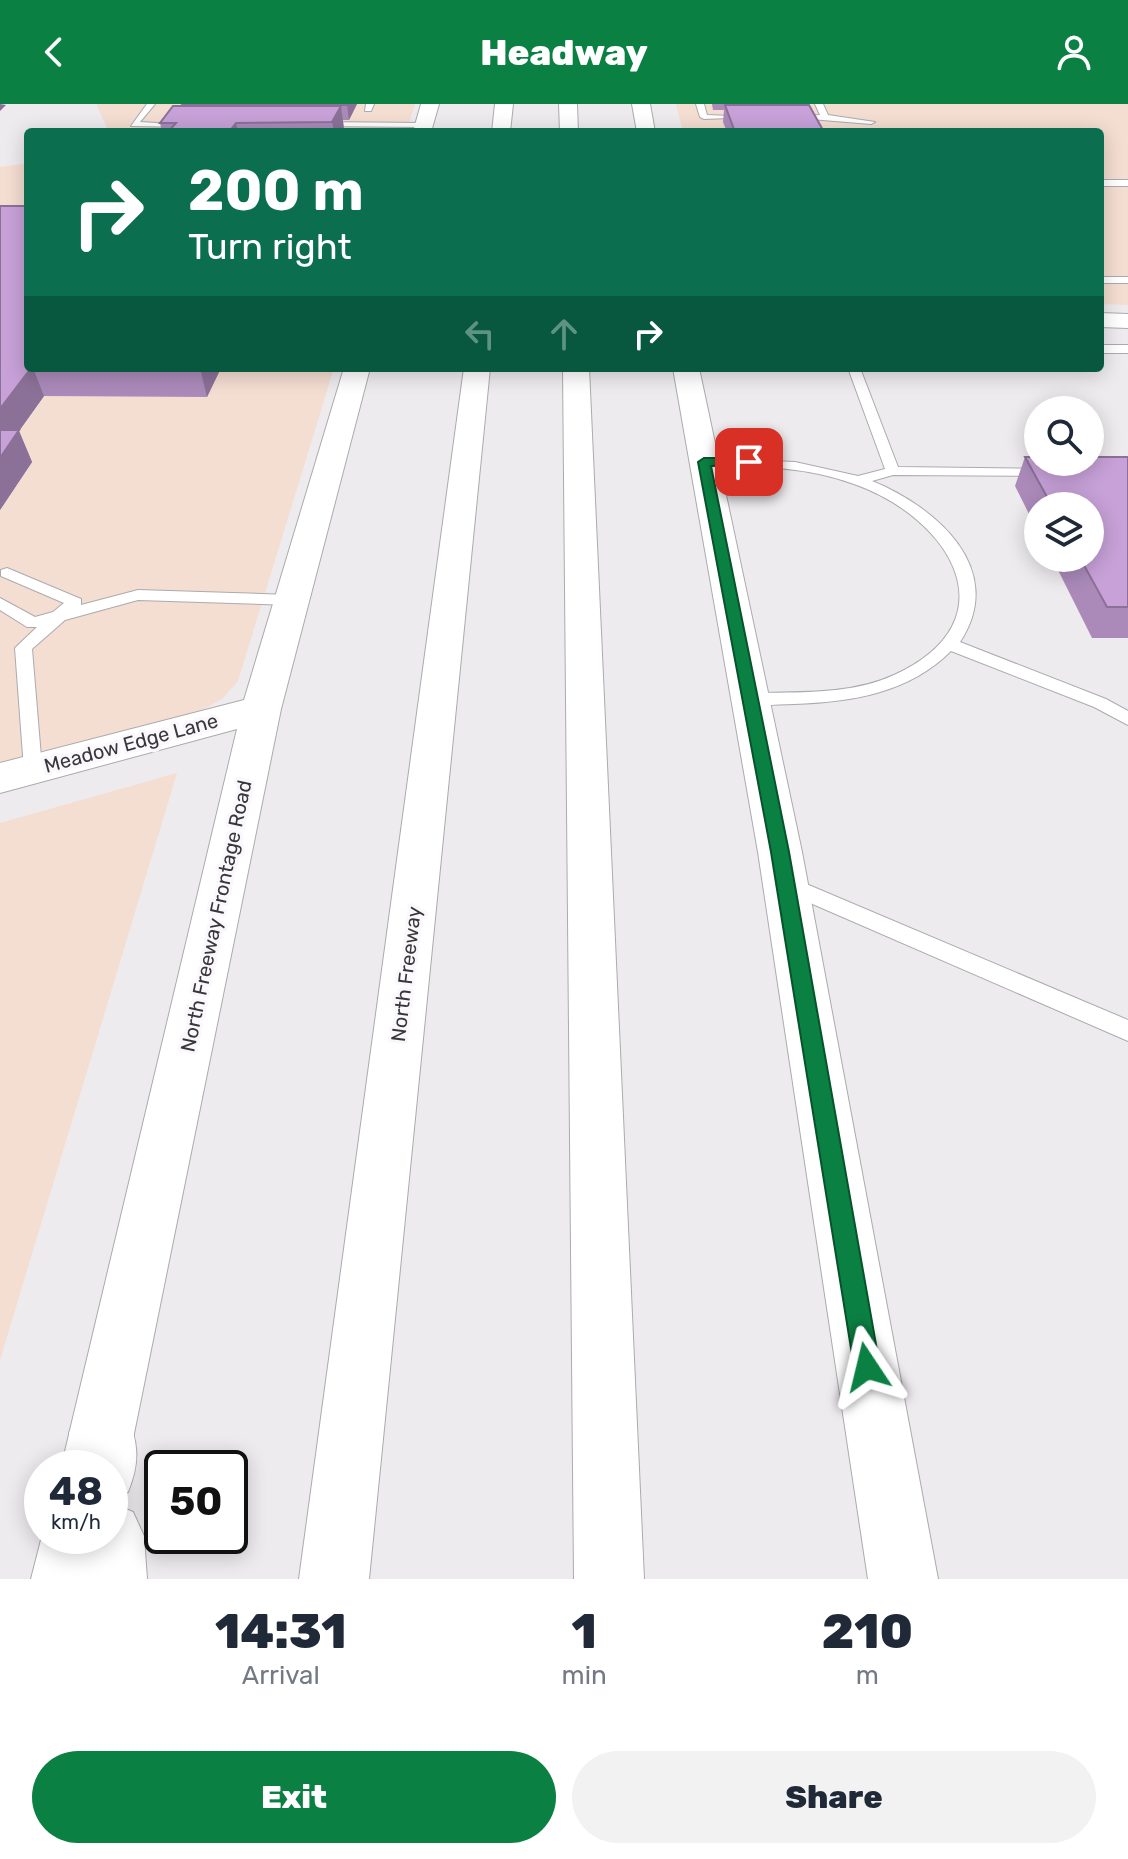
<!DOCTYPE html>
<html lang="en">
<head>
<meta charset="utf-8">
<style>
  :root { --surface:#fff; --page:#f2f2f3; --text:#1f2937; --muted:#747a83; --accent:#0b8043 }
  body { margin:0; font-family:Rubik,sans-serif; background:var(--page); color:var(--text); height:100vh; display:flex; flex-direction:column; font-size:30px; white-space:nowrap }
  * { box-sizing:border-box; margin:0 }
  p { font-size:26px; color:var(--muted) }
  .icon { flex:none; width:44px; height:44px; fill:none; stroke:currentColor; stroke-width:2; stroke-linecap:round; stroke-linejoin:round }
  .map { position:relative; height:1475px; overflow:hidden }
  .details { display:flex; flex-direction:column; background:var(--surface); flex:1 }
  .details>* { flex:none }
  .guide { position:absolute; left:24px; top:24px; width:1080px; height:244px; border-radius:8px; box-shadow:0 4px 20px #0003; background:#0b6e4f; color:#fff; overflow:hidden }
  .fabs { position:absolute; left:1024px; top:292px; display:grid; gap:16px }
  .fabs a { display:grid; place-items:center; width:80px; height:80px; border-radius:50%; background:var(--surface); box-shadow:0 4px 20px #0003; font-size:40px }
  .speed { position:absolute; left:24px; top:1346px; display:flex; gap:16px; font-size:40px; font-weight:700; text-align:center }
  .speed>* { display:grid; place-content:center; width:104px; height:104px; border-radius:50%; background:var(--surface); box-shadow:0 4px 20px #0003; line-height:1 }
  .speed small { font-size:20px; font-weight:400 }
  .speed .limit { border:4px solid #111; border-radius:12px; background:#fff; color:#111 }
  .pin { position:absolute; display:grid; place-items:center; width:68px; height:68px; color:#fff; margin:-34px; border-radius:16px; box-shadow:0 4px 12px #0006 }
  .me { position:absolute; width:88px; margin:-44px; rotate:350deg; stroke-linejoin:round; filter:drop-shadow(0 0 6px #0008) }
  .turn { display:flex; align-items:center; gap:28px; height:168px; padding:0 32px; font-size:36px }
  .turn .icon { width:104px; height:104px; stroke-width:2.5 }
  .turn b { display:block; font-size:56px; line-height:68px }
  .lanes { display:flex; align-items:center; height:76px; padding:0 32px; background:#0003; justify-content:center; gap:40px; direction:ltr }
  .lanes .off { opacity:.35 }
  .eta { display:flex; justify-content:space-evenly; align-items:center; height:136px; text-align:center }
  .eta b { font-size:48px; font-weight:800; line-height:56px }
  .action { display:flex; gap:16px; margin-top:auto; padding:16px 32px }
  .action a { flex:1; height:92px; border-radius:48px; background:var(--accent); color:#fff; font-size:32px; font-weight:800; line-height:92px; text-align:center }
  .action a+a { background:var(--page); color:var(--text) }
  header { display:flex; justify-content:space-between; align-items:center; height:104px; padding:0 32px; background:var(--accent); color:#fff; font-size:36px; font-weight:800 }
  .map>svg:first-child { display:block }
</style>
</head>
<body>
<header><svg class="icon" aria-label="back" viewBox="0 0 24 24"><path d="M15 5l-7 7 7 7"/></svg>Headway<svg class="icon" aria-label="person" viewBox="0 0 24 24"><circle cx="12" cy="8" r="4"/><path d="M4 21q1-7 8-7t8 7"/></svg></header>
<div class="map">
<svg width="1128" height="1475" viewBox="0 0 1128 1475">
  <rect width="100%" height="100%" fill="#eeebef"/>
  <!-- commercial -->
  <path fill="#f4ddd1" d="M 96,0 L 415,0 L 406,28 L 109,28 Z
    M 676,0 L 1128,0 L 1128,201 L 1100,200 L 1100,28 L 683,28 Z
    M 28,59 L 28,264 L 334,264 L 238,577 L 222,595 L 200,607 L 0,660 L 0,63 Z
    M 177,669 L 0,1256 L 0,719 Z"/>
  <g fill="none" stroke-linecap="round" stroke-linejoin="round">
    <defs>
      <path id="lane" d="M 147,0 L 155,0 L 140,18 L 192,21 L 188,23 L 131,22 Z
        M 366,0 L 374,0 L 371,7 L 365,7 Z
        M 696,0 L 704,0 L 707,11 L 754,13 L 704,15 L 700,13 Z
        M 815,0 L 823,0 L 828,11 L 875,18 L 871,20 L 786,13 L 820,11 Z
        M 316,18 L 424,19 L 428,21 L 424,23 L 313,22 Z
        M 1100,76 L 1128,76 L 1128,82 L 1100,82 Z
        M 1100,173 L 1128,173 L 1128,179 L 1100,179 Z
        M 1100,241 L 1128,241 L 1128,249 L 1100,249 Z
        M 848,264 L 860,264 L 898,363 L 1050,365 L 1050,371 L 1045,372 L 893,371 L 872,377 C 936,403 1008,465 960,538 L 1106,595 L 1128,607 L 1128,621 L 1094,603 L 951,547 C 909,589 852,598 794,600 C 778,600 759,603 744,599 L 741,595 L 744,591 L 750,589 C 797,588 851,591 894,571 C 1014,516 950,414 854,380 C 806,362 754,362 704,362 L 697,358 L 704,354 L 795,358 L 858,372 L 885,365 Z
        M 7,464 L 81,495 L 81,501 L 138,486 L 291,491 L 299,496 L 291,501 L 138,496 L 65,516 L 32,545 L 42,665 L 33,672 L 24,665 L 15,544 L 37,523 L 27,523 L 0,506 L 0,494 L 35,513 L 53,508 L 64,499 L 1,472 L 1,466 Z
        M 785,771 L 1128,916 L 1128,937 L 778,785 L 775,779 L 778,773 Z"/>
      <path id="street" d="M 1100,209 L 1128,210 L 1128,224 L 1100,223 Z"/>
      <path id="secondary" d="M 421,0 L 439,0 L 431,28 L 413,28 Z
        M 632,0 L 650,0 L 655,28 L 637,28 Z
        M 344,264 L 370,264 L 281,605 L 127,1364 L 118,1388 L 110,1391 L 110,1364 L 61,1364 L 237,625 L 0,689 L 0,659 L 244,596 Z
        M 673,264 L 699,264 L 802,748 L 938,1475 L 868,1475 L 758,748 Z
        M 110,1428 L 112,1432 L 101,1475 L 31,1475 L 42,1432 L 110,1432 Z"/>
      <path id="highway" d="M 495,0 L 513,0 L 510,28 L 492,28 Z
        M 559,0 L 577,0 L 578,28 L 560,28 Z
        M 464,264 L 490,264 L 369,1475 L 299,1475 Z
        M 563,264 L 589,264 L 644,1475 L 574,1475 Z
        M 102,1296 L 125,1306 C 138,1337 141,1356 128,1388 L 110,1395 L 110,1364 L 71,1364 L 69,1329 L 79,1306 Z
        M 110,1398 L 133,1408 L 144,1432 L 147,1475 L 77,1475 L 74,1432 L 110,1432 Z"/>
    </defs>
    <!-- lane casing -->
    <use href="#lane" stroke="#acaaae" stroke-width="2"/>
    <!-- street casing -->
    <use href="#street" stroke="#acaaae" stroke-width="2"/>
    <!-- secondary casing -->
    <use href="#secondary" stroke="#acaaae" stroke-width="2"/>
    <!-- highway casing -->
    <use href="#highway" stroke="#acaaae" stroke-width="2"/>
    <!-- lane -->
    <use href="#lane" fill="#fff" fill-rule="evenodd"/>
    <!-- street -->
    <use href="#street" fill="#fff" fill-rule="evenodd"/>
    <!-- secondary -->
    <use href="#secondary" fill="#fff" fill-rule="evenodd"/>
    <!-- highway -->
    <use href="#highway" fill="#fff" fill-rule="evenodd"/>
  </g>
  <!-- wall -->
  <path fill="#ab8aba" d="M 183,0 L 357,0 L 349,16 L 343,16 L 344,26 L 343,28 L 162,28 L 160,19 L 183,2 Z
    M 712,0 L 803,0 L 824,28 L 727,28 L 723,18 L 724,6 L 713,6 Z
    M 28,264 L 221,264 L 207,293 L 44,292 L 19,327 L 32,358 L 0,406 Z
    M 1025,353 L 1128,353 L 1128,534 L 1092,534 L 1052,454 L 1090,454 L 1090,402 L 1038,402 L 1038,428 L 1015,382 Z"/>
  <!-- shaded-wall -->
  <path fill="#8b7197" d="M 0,0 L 6,1 L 0,7 Z
    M 348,0 L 357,0 L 349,16 L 347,1 Z
    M 341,2 L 344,26 L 343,28 L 334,28 L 332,18 Z
    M 236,19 L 238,28 L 229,28 Z
    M 31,264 L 33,264 L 44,292 L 19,327 L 32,358 L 0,406 L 0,305 Z
    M 200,264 L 221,264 L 207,293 Z"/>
  <!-- building -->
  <path fill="#c7a1d8" stroke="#8b7197" stroke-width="2" d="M 183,0 L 348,0 L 347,1 L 182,1 Z
    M 725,1 L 809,1 L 824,28 L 735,28 Z
    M 173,2 L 341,2 L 332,18 L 236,19 L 229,28 L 168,28 L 176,19 L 160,19 Z
    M 0,102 L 28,102 L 28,264 L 31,264 L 0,305 Z
    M 0,326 L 19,326 L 0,354 Z
    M 1025,353 L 1038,353 L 1038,358 L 1090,358 L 1090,353 L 1128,353 L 1128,503 L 1107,503 L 1080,454 L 1090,454 L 1090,402 L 1052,402 Z"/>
  <!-- route -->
  <path fill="#0b8043" stroke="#07532c" stroke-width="2" d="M 749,354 L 753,356 L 753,361 L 711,362 L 789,748 L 880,1263 L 876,1272 L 867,1276 L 858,1272 L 854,1263 L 771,748 L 698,358 L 704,354 Z"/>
  <g text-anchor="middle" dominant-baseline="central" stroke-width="7" stroke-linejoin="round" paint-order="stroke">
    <!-- street labels -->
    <g font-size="20" fill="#393839" stroke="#fbf8fd">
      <text transform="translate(131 639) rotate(-15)">Meadow Edge Lane</text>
      <text transform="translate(216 812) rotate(-78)">North Freeway Frontage Road</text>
      <text transform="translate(406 870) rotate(-83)">North Freeway</text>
    </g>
  </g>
</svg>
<div class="fabs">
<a><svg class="icon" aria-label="search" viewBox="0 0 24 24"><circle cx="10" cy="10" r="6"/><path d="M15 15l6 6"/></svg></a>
<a><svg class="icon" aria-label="layers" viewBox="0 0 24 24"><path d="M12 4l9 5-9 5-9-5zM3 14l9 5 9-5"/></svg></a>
</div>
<div class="speed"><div>48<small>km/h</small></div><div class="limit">50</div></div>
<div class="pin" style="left:749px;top:358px;background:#d93025"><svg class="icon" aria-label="arrive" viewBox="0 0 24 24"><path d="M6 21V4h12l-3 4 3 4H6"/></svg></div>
<svg class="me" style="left:867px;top:1263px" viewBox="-20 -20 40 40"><path d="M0-17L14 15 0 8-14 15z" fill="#0b8043" stroke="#fff" stroke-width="4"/></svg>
<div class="guide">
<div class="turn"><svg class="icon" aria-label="right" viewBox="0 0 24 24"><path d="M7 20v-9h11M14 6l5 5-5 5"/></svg><div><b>200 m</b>Turn right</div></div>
<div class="lanes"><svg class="icon off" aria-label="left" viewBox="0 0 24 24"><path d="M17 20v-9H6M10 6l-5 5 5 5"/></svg><svg class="icon off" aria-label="ahead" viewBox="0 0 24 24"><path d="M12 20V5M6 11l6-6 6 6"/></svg><svg class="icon" aria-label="right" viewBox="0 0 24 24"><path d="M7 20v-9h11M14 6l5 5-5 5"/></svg></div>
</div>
</div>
<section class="details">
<div class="eta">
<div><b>14:31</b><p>Arrival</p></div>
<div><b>1</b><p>min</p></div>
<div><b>210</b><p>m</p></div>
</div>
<div class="action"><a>Exit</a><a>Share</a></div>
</section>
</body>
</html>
